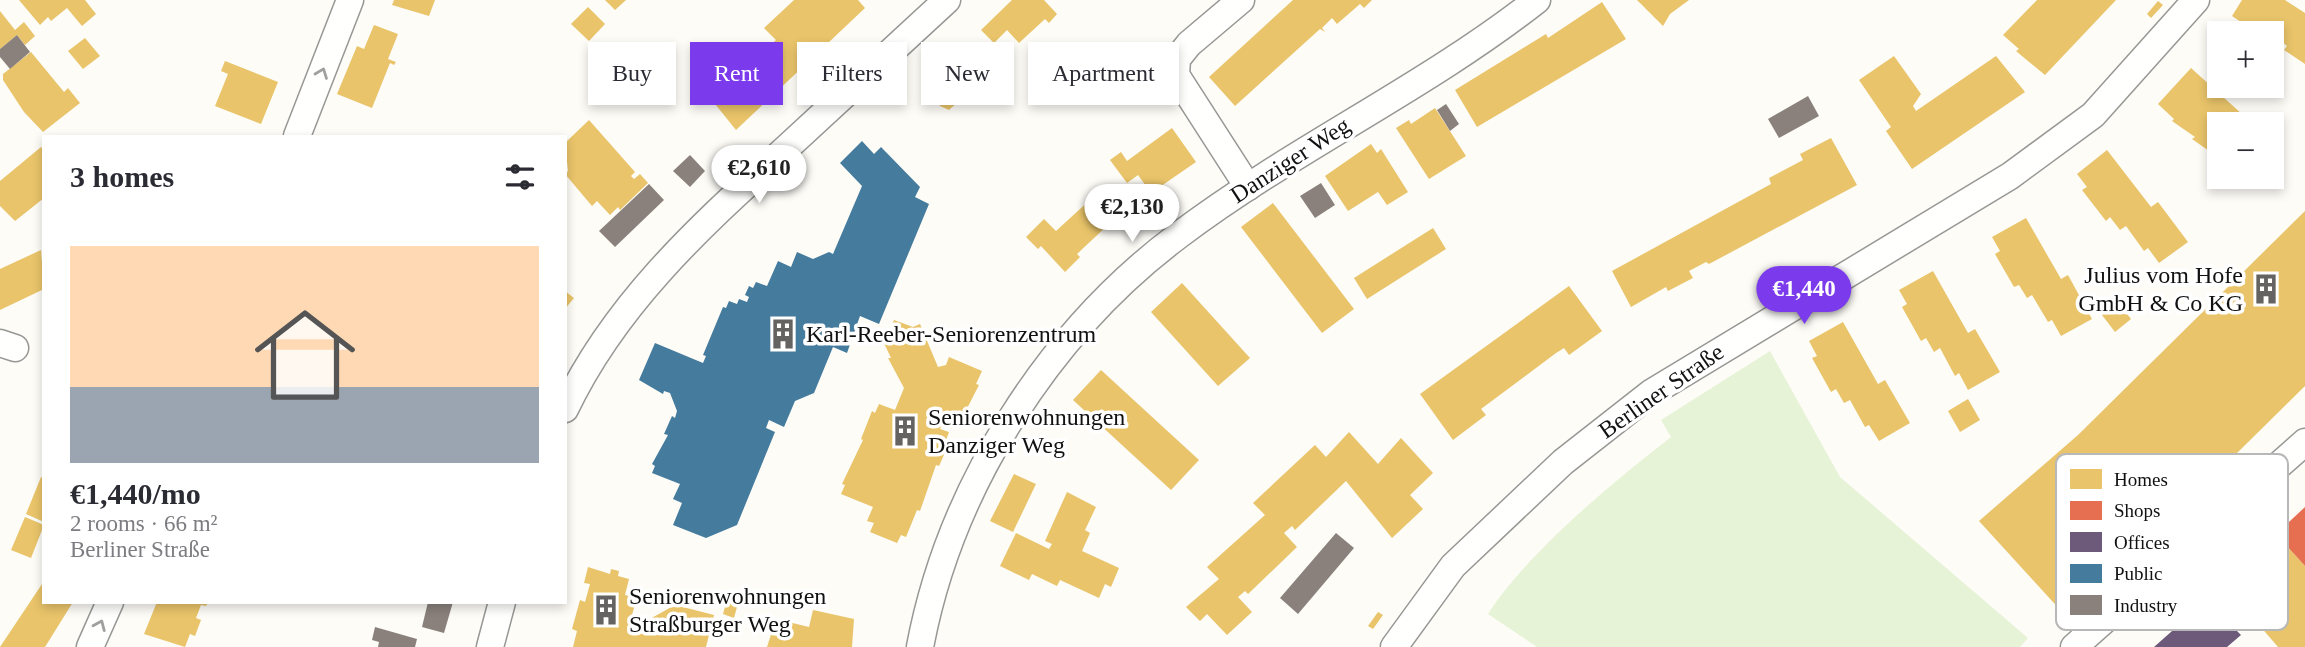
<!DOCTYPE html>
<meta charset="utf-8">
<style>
:root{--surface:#fff;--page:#f2f2f3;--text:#2b2b33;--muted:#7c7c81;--line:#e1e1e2;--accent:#7c3aed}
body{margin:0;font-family:Georgia,serif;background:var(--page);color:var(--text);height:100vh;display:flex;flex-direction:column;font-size:26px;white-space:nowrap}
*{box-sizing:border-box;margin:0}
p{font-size:23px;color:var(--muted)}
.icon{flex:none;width:38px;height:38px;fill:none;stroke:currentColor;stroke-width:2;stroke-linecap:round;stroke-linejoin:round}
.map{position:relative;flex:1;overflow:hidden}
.drawer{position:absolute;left:42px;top:135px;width:525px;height:469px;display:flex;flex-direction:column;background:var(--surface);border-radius:0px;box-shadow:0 4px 10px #0003}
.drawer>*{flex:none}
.top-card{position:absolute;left:588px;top:42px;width:665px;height:63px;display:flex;gap:14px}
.tools{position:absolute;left:2207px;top:21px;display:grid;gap:14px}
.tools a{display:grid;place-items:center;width:77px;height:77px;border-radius:0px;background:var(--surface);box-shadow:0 4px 10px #0003;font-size:35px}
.price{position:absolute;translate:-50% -60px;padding:0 16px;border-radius:24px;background:#fff;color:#222;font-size:23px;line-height:46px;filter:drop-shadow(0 2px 4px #0008)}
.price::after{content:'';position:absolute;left:50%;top:42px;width:21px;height:16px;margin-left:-10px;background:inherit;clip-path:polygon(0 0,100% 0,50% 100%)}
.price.current{background:var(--accent);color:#fff}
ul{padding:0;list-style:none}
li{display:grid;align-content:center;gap:14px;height:371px;padding:0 28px}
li+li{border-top:2px solid var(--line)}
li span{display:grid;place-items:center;height:217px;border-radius:0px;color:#555}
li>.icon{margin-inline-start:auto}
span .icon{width:126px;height:126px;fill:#fffc;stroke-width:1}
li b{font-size:30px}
h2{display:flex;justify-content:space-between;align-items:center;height:84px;padding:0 28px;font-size:30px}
.chip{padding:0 24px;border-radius:0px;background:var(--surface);box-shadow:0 4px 10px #0003;font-size:24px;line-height:63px}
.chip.current{background:var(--accent);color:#fff}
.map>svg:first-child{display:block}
.green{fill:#e7f3d7}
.homes{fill:#e9c46a}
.shops{fill:#e76f51}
.offices{fill:#6d597a}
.public{fill:#457b9d}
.industry{fill:#8a817c}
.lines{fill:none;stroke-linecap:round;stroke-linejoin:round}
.minor-casing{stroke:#979795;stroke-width:29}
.minor{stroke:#fffffe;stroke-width:26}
.oneway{stroke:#a0a09f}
.labels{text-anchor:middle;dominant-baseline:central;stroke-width:7;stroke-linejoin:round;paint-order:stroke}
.street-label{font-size:24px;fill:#111;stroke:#fff}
.poi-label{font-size:24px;fill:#111;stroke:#fff;text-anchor:start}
.key{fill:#fff;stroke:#b8b8b8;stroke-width:2}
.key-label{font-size:19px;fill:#111}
</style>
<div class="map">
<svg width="2305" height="647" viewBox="0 0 2305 647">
<rect width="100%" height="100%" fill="#fdfcf7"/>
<path class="green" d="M1770,351l70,126 188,161 -8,9h-483l-49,-33c40,-62 124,-131 183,-177l-10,-17z"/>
<g class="homes">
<path d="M19,0h66l11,14 -14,12 -15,-18 -16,13 -3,-4 -8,8z"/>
<path d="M394,0h41l-6,16 -37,-11z"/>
<path d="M605,0h21l-11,10z"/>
<path d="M794,0h64l7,8 -129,122 -25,-31h-5l-10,-11 34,-32 13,14 33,-30 -12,-12z"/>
<path d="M1012,0h32l13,14 -8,9 -4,-4 -26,24 -12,-13 -13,13 -13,-13z"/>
<path d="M1293,0h79l-8,8 -4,-4 -23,20 -5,-6 -10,10 3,4 -5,-3 -85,77 -26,-29z"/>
<path d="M1637,0h52l-19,14 -7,12z"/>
<path d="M2037,0h79l-71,75 -29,-24 3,-2 -16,-14z"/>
<path d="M2242,0h43l20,13v51l-21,-14 3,-4 -15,-13 -16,-7 -3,4 -21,-14z"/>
<path d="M2158,1l5,4 -12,13 -4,-4z"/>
<path d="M1602,2l24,37 -149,88 -22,-37 91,-56 2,4z"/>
<path d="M588,7l17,17 -16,17 -18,-17z"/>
<path d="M0,11l15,19 9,-8 11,14 -10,9 -8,-10 -17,14z"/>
<path d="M374,25l24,9 -10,25 8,3 -2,3 -4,-2 -18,45 -35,-14 20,-48 7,3z"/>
<path d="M85,38l15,18 -17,13 -15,-18z"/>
<path d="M31,52l33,40 4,-4 12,15 -37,29 -19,-20 -21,-32v-6z"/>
<path d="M1894,56l27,38 -8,12 3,5 80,-55 29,36 -113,77 -26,-38 5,-4 -32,-47z"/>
<path d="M948,60l26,27 -25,23 -9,-4 -4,-10 -12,-12z"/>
<path d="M225,61l53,21 -17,42 -46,-18 13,-32 -7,-3z"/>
<path d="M2191,68l62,56h-34v34l-27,-19 3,-2 -23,-16 2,-2 -16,-15z"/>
<path d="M1435,108l31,48 -37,23 -33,-51 13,-8 2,4z"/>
<path d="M589,120l46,52 -4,4 3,3 6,-5 8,9 -28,27 -2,-3 -8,8 -13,-14 -5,5 -27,-32 3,-3 -3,-28z"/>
<path d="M1172,128l24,34 -45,31 -13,-18 -11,8 -17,-23 11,-8 6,9z"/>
<path d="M1831,138l26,47 -148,79 -3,-2 -17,9 4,7 -25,13 -2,-4 -35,20 -19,-36 159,-87 -2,-6 34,-18 -3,-6z"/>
<path d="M1371,144l6,9 4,-4 27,43 -21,13 -9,-13 -30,19 -23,-35z"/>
<path d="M41,147l3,3v48l-29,23 -15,-15v-25z"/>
<path d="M2107,150l44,57 7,-5 30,40 -29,21 -11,-15 -4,3 -18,-25 -6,4 -10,-13 -4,4 -24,-31 5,-3 -10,-13z"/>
<path d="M1103,188l24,25 -15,14 -3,-3 -32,30 3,3 -15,15 -24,-26 -3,3 -12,-12 18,-18 12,12z"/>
<path d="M1273,203l81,106 -32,24 -81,-106z"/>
<path d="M2305,211v175l-139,137 -103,90 -84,-92 99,-86z"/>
<path d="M2026,218l35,61 7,-4 24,44 -31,17 -9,-16 -4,2 -16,-27 -5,3 -8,-13 -5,2 -19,-33 5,-3 -8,-14z"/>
<path d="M1433,228l13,21 -79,50 -13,-21z"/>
<path d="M41,250l3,39 -44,21v-41z"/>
<path d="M1933,271l35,62 7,-4 25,43 -32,18 -9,-17 -4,3 -15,-28 -6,4 -8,-14 -5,3 -19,-34 5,-3 -8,-14z"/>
<path d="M1182,283l68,75 -32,28 -67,-74z"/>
<path d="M1569,286l33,45 -33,24 -5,-7 -8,5 -75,56 5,6 -33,25 -33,-46z"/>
<path d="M565,291l9,7 -9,11z"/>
<path d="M2118,302l13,17 -16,13 -13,-17z"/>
<path d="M894,320l19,7 7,-3 18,43 8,-2 3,-8 33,14 -6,13 3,1 -21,41 -14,-6 -2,4 -2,5 9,3 -5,14 3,2 -8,18 -3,-1 -16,46 -3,-1 -11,27 -5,-2 -4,8 -27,-11 4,-9 -7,-2 6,-14 -32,-13 4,-9 -3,-1 21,-44 -2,-1 11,-28 3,2 4,-9 16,6 9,-22 -16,-30h3l-7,-15z"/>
<path d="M1843,322l35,62 7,-4 25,43 -31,18 -10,-16 -4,2 -15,-27 -6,3 -8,-14 -5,3 -19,-34 5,-2 -8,-15z"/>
<path d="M1101,370l98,90 -28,30 -98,-90z"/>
<path d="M1968,399l12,21 -20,12 -12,-21z"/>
<path d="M1349,432l29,32 23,-26 32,35 -23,22 13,14 -31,29 -46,-57 -51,49 -3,-4 -8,7 13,14 -49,47 -3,-3 -7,6 14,15 -25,23 -20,-21 -7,7 -14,-14 33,-28 -12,-12 58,-52 -12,-12 62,-58 11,12z"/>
<path d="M1014,474l22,10 -23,48 -23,-11z"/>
<path d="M41,477l3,1v44l-18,-8z"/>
<path d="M1067,492l29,15 -11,23 5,3 -8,18 37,17 -8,19 -6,-3 -6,14 -39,-18 -3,6 -25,-12 -3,6 -29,-14 16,-33 33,16 3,-5 -7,-3z"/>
<path d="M25,517l19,8 -13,33 -20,-8z"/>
<path d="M2276,534l29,32v81h-27l-55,-64z"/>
<path d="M588,567l22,7 1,-5 8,2 -1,5 11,3 -4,16 12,3 -5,17 16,5 27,-15 39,10 -8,32h-133l4,-16 -5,-2 8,-29 5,2 5,-18 -6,-1z"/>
<path d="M44,581v21h29l-28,45h-45z"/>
<path d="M729,593l11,3 -6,22 -11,-4z"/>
<path d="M157,602h51l-2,4 -5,-1 -5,13 5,2 -6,16 -5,-2 -5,13 -41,-13z"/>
<path d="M813,610l41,9 -2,28h-85l9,-28 33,8z"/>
<path d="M1378,612l5,3 -10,14 -5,-3z"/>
</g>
<path class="shops" d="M2305,507v59l-29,-32z"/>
<path class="offices" d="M2218,579l35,38 -16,14 4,4 -14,12h-73l53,-47 -5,-6z"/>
<path class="public" d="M862,141l12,13 7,-7 39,40 -5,10 14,7 -50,120 -19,-8 -13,37 -14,-6 -19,46 -19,8 -11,26 -15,-7 -3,8 9,4 -38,93 -31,13 -33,-13 9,-22 -9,-4 7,-15 -28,-11 3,-7 -3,-2 16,-29 -4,-1 8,-18 3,2 2,-7 -7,-18 -6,-2 -1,3 -24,-14 16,-37 48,20 3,-7 -3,-1 20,-48 3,1 3,-7 8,3 2,-5 8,3 2,-5 -4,-2 4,-9 4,2 3,-6 11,4 11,-25 13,6 6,-15 16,7 16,-7 4,2 29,-68 -22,-23z"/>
<g class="industry">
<path d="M17,35l13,17 -20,17 -10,-12v-8z"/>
<path d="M1808,96l11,20 -40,22 -11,-19z"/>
<path d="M1446,104l13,20 -9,7 -13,-21z"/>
<path d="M690,155l15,16 -15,16 -17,-16z"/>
<path d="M1321,183l14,22 -20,13 -15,-22z"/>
<path d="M649,184l15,16 -49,47 -16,-16z"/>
<path d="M1336,533l18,15 -56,66 -18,-16z"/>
<path d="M428,602h25l-9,31 -22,-6z"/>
<path d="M375,627l42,12 -2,8h-37l1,-5 -7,-2z"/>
</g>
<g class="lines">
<g class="minor-casing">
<g id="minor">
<path d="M1241,0l-52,44 -12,15 -1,16 72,112"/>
<path d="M297,136l53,-136"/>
<path d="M0,343l15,5"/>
<path d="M565,409c49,-103 131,-179 214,-254 56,-52 112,-103 168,-155"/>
<path d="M90,647l20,-45"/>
<path d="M490,647l12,-45"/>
<path d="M920,647c30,-160 129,-315 259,-412 114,-86 246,-147 358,-235"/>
<path d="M1394,647l59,-81 110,-104 88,-69 359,-217 83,-61 103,-115"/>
<path d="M2074,647l231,-205"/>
</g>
</g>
<use href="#minor" class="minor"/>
</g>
<defs><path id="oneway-chevron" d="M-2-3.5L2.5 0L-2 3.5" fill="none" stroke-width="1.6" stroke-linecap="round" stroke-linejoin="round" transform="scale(1.75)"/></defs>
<g class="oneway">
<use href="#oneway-chevron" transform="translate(322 73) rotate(-69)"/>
<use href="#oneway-chevron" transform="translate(100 625) rotate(-67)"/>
</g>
<defs>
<g id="building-bare" transform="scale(2.415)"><path d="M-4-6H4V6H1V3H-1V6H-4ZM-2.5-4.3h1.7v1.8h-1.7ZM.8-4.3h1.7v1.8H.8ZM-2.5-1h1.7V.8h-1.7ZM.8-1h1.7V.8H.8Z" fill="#646362" stroke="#fff" stroke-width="2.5" paint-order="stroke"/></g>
</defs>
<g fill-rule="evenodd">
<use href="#building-bare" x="2266" y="289"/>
<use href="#building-bare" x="783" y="334"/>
<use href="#building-bare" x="905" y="431"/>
<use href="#building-bare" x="606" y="610"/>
</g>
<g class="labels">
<g class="street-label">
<text transform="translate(1290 160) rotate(-33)">Danziger Weg</text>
<text transform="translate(1661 391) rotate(-35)">Berliner Straße</text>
</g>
<g class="poi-label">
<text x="2243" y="275" text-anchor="end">Julius vom Hofe<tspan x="2243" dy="28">GmbH &amp; Co KG</tspan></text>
<text x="806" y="334">Karl-Reeber-Seniorenzentrum</text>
<text x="928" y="417">Seniorenwohnungen<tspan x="928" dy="28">Danziger Weg</tspan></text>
<text x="629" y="596">Seniorenwohnungen<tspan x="629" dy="28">Straßburger Weg</tspan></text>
</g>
</g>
<rect x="2056" y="454" width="232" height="176" rx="10" class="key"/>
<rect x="2070" y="469" width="32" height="20" fill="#e9c46a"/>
<rect x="2070" y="501" width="32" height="19" fill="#e76f51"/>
<rect x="2070" y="532" width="32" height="20" fill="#6d597a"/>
<rect x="2070" y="564" width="32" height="19" fill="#457b9d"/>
<rect x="2070" y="595" width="32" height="20" fill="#8a817c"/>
<g class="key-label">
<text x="2114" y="486">Homes</text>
<text x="2114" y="517">Shops</text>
<text x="2114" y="549">Offices</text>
<text x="2114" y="580">Public</text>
<text x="2114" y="612">Industry</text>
</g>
</svg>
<div class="tools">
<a>+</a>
<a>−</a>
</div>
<b class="price" style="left:759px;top:205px">€2,610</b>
<b class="price" style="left:1132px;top:244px">€2,130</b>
<b class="price current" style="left:1804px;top:326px">€1,440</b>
<div class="top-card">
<a class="chip">Buy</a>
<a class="chip current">Rent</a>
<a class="chip">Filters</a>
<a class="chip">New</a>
<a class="chip">Apartment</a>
</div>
<section class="drawer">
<h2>3 homes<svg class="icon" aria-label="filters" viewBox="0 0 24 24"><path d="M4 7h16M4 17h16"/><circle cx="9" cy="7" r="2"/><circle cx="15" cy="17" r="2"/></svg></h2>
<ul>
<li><span style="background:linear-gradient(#ffd9b3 65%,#9aa5b1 0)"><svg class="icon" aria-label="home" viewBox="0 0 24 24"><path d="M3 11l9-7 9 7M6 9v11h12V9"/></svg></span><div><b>€1,440/mo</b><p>2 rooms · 66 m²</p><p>Berliner Straße</p></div></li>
</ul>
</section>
</div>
